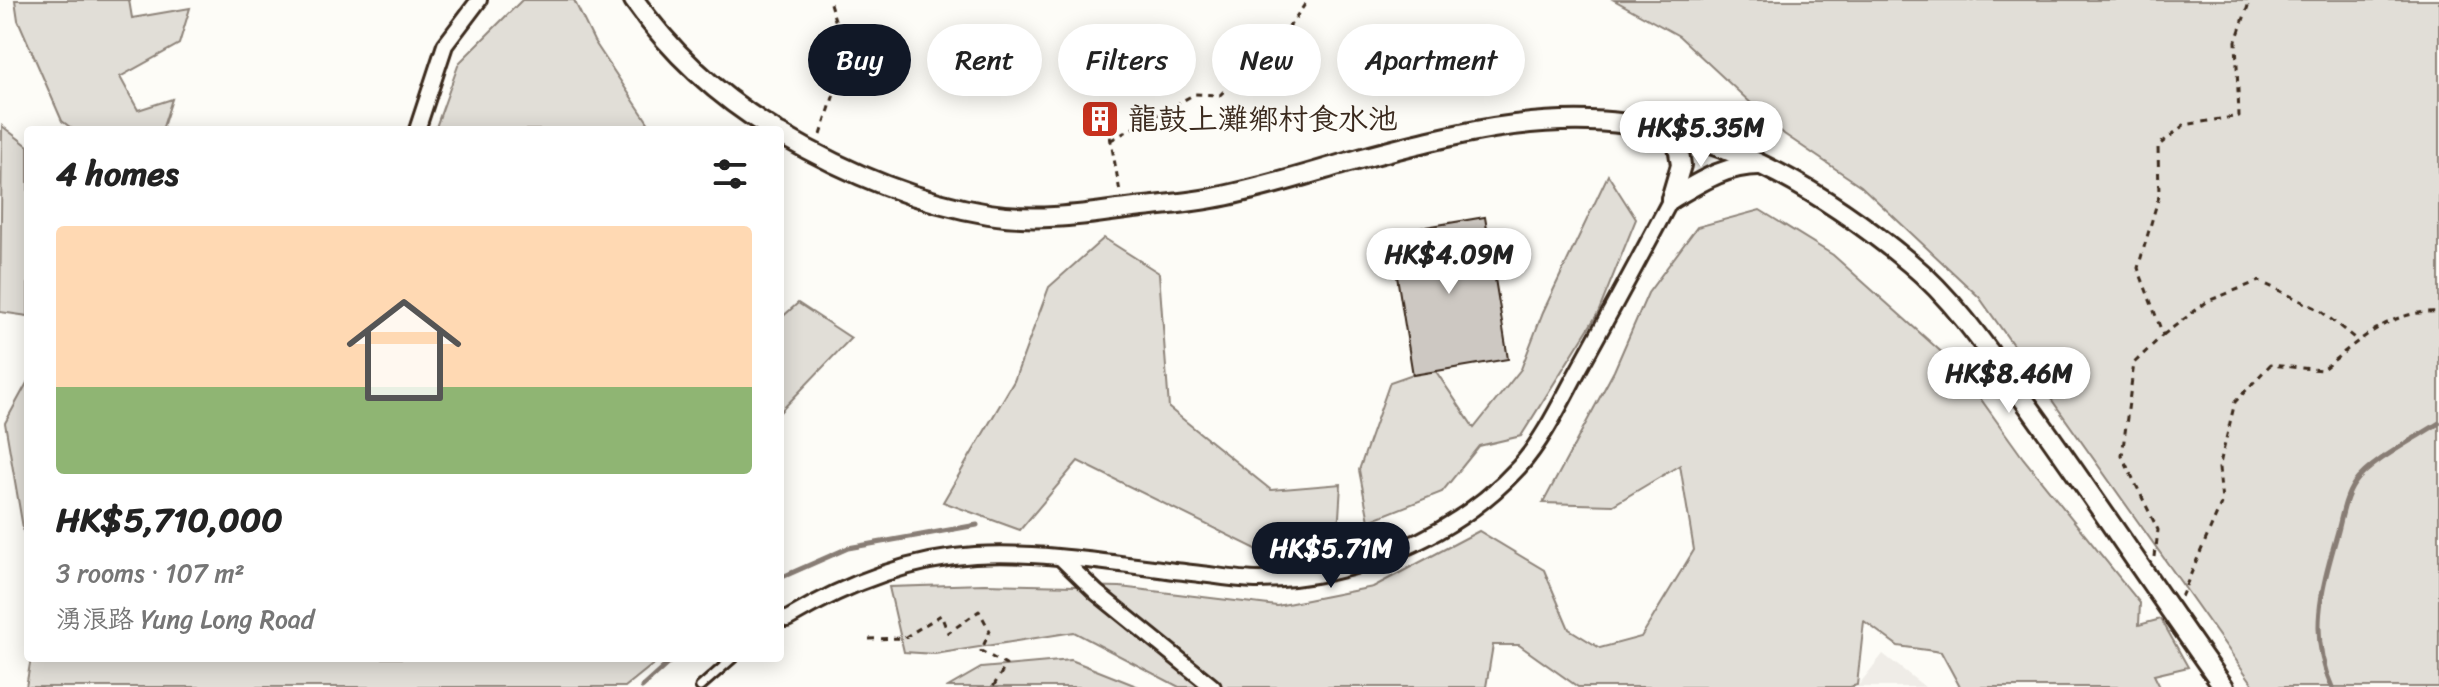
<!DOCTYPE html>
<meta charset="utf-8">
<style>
:root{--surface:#fff;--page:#f2f2f2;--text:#222;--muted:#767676;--accent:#111827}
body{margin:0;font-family:Sriracha,"LXGW WenKai TC",sans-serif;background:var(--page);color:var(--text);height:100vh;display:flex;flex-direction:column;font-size:30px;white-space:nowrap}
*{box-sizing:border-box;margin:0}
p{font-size:26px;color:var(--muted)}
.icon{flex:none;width:44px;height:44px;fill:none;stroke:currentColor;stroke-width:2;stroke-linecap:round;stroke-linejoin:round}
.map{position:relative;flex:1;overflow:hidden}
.panel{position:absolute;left:24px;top:126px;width:760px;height:536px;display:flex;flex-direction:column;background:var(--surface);border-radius:8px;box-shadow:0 4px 20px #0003}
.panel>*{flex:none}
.guide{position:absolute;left:808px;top:24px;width:760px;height:72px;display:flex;gap:16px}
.price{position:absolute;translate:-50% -68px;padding:0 18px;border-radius:28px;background:#fff;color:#222;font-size:26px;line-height:52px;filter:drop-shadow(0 2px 4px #0008)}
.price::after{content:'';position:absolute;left:50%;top:48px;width:24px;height:18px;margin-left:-12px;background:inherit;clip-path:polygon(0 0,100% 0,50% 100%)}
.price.selected{background:var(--accent);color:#fff}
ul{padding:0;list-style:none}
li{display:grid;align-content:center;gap:16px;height:424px;padding:0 32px}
li span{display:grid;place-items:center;height:248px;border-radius:8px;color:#555}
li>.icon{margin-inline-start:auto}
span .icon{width:144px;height:144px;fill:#fffc;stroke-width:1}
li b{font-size:34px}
h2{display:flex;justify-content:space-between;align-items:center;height:96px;padding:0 32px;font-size:34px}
.pill{padding:0 28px;border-radius:36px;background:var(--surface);box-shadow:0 4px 20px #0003;font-size:28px;line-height:72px}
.pill.selected{background:var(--accent);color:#fff}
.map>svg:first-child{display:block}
.built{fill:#efece7}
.green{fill:#e1ded7;stroke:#8e847a;stroke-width:2}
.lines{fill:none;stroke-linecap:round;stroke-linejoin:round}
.stream{stroke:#887d74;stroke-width:5}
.building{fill:#cdc8c2;stroke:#3b2a1e;stroke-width:2}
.service-casing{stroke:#3b2a1e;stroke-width:13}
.minor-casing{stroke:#3b2a1e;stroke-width:20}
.tertiary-casing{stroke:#3b2a1e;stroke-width:24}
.path{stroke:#3b2a1e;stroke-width:3;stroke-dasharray:6 6;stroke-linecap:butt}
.service{stroke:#fdfcf7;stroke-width:7}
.minor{stroke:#fdfcf7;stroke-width:14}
.tertiary{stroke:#fdfcf7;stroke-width:18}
.labels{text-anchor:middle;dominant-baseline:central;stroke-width:6;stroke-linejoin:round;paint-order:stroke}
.poi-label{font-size:30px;fill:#3b2a1e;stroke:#fdfcf7;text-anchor:start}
</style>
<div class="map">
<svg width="2439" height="687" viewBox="0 0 2439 687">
<rect width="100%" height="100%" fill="#fdfcf7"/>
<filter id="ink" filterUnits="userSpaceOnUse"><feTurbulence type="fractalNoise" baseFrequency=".0125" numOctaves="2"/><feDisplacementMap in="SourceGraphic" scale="16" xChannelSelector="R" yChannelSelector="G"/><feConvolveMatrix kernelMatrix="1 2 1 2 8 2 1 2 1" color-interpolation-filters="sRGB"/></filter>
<g filter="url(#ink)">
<path class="built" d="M1883,654l42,33h-68z"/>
<g class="green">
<path d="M15,0h114l3,18 58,-10 -11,36 -59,33 18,33 34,-11 -10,31h-88l-12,-9 -44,-101z"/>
<path d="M522,0h52l20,41 59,89h-218l24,-67z"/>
<path d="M1614,0h825v687h-184l-276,-390 -118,-111 -77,-52 -105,-98z"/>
<path d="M2,126l26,20v170l-28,-4z"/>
<path d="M1608,175l28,44 -38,94 -77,123 -42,10 -37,46 -73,29 -10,-51 31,-88 43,-15 41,61 47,-59 22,-57z"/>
<path d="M1760,210l73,45 124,111 66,92 117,145 -1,22 22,-6 27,48 -34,8 6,12h-200l-19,-35 -43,-6 -34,-25 -7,64 -7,2h-272l-59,-42h-26l-7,42h-307l-105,-55 -139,22 -31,-2 -15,-65 95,-3 136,3 157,19 96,-19 106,-56 65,39 25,59 31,19 41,-11 53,-87 -14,-85 -67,40 -70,-2 71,-132 34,-78 49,-66z"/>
<path d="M1104,238l55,35 10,135 102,82 70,-6 -3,50 -68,22 -192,-95 -58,69 -77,-28 71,-121 35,-94z"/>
<path d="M798,303l53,35 -71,74v-93z"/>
<path d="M28,381v176l-23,-134z"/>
<path d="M31,658h630l-36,29h-599z"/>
<path d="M1071,660l68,27h-191l33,-19z"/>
</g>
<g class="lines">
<g class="stream">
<path d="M780,578l68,-30 129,-23"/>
<path d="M642,687l32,-29"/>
<path d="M2332,687c-25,-54 -9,-102 6,-156 4,-15 7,-34 16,-47 15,-22 62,-46 85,-61"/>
</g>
</g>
<path class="building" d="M1485,217l23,142 -95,16 -23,-142z"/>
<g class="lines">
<g class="service-casing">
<path id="service" d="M700,687l33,-29"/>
</g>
<g class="minor-casing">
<g id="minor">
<path d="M417,130l28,-85 34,-45"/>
<path d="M1061,558l36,35 116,94"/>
<path d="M787,619c57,-34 122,-60 188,-64 72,-4 146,10 217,18 22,2 45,7 67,7 95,-1 195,-42 260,-113 25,-28 42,-65 60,-98 31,-56 62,-113 92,-170"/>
</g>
</g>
<g class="tertiary-casing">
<g id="tertiary">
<path d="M634,0c38,54 84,96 140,130"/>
<path d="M780,134c63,37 135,68 209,80 43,7 87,2 129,-4 31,-4 63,-6 95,-12 50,-9 100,-26 150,-40 87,-23 174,-46 264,-34 108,14 201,71 283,139 46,38 82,93 116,140 68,94 131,190 198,284"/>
<path d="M1671,199c29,-17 54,-34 88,-34"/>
<path d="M1671,199l10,-34 -5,-32"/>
</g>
</g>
<g class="path">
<path d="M1108,125l12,67"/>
<path d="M821,135l25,-79 -17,-56"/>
<path d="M1111,140l84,-46 25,1 66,-64 22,-31"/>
<path d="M2163,335l45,-34 51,-20 59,28 40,32"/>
<path d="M2155,557l3,-27 -36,-74 12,-93 29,-28 -25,-67 21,-72 -1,-50 26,-21 55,-9 -3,-75 14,-41"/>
<path d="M2181,597l41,-95 -3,-34 16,-66 35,-37 52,5c35,-28 69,-61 117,-58"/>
<path d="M869,639l35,-1 37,-23 7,18 31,-22 11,20 -9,20 25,14 -13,22"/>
</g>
<use href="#service" class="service"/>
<use href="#minor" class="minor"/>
<use href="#tertiary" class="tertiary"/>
</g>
</g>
<defs>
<g id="building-square" transform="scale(2)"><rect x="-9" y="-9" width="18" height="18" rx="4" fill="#c8321e" stroke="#fdfcf7"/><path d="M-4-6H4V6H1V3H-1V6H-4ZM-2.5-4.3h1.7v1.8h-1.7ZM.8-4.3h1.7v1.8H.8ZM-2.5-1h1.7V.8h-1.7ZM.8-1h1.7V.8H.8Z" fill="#fff"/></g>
</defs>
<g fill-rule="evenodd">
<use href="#building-square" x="1100" y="119"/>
</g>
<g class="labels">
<g class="poi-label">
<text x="1128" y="119">龍鼓上灘鄉村食水池</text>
</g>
</g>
</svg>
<b class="price" style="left:1701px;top:169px">HK$5.35M</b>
<b class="price" style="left:1449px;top:296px">HK$4.09M</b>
<b class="price" style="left:2009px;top:415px">HK$8.46M</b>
<b class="price selected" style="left:1331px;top:590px">HK$5.71M</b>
<div class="guide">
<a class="pill selected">Buy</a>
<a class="pill">Rent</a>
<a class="pill">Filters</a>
<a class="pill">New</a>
<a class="pill">Apartment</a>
</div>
<section class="panel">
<h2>4 homes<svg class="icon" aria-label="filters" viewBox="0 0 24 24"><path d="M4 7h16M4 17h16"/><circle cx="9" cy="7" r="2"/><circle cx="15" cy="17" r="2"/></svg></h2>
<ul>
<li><span style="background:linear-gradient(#ffd9b3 65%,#8fb573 0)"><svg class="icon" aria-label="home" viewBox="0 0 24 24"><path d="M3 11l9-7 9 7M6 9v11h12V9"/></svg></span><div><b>HK$5,710,000</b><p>3 rooms · 107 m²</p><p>湧浪路 Yung Long Road</p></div></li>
</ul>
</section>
</div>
